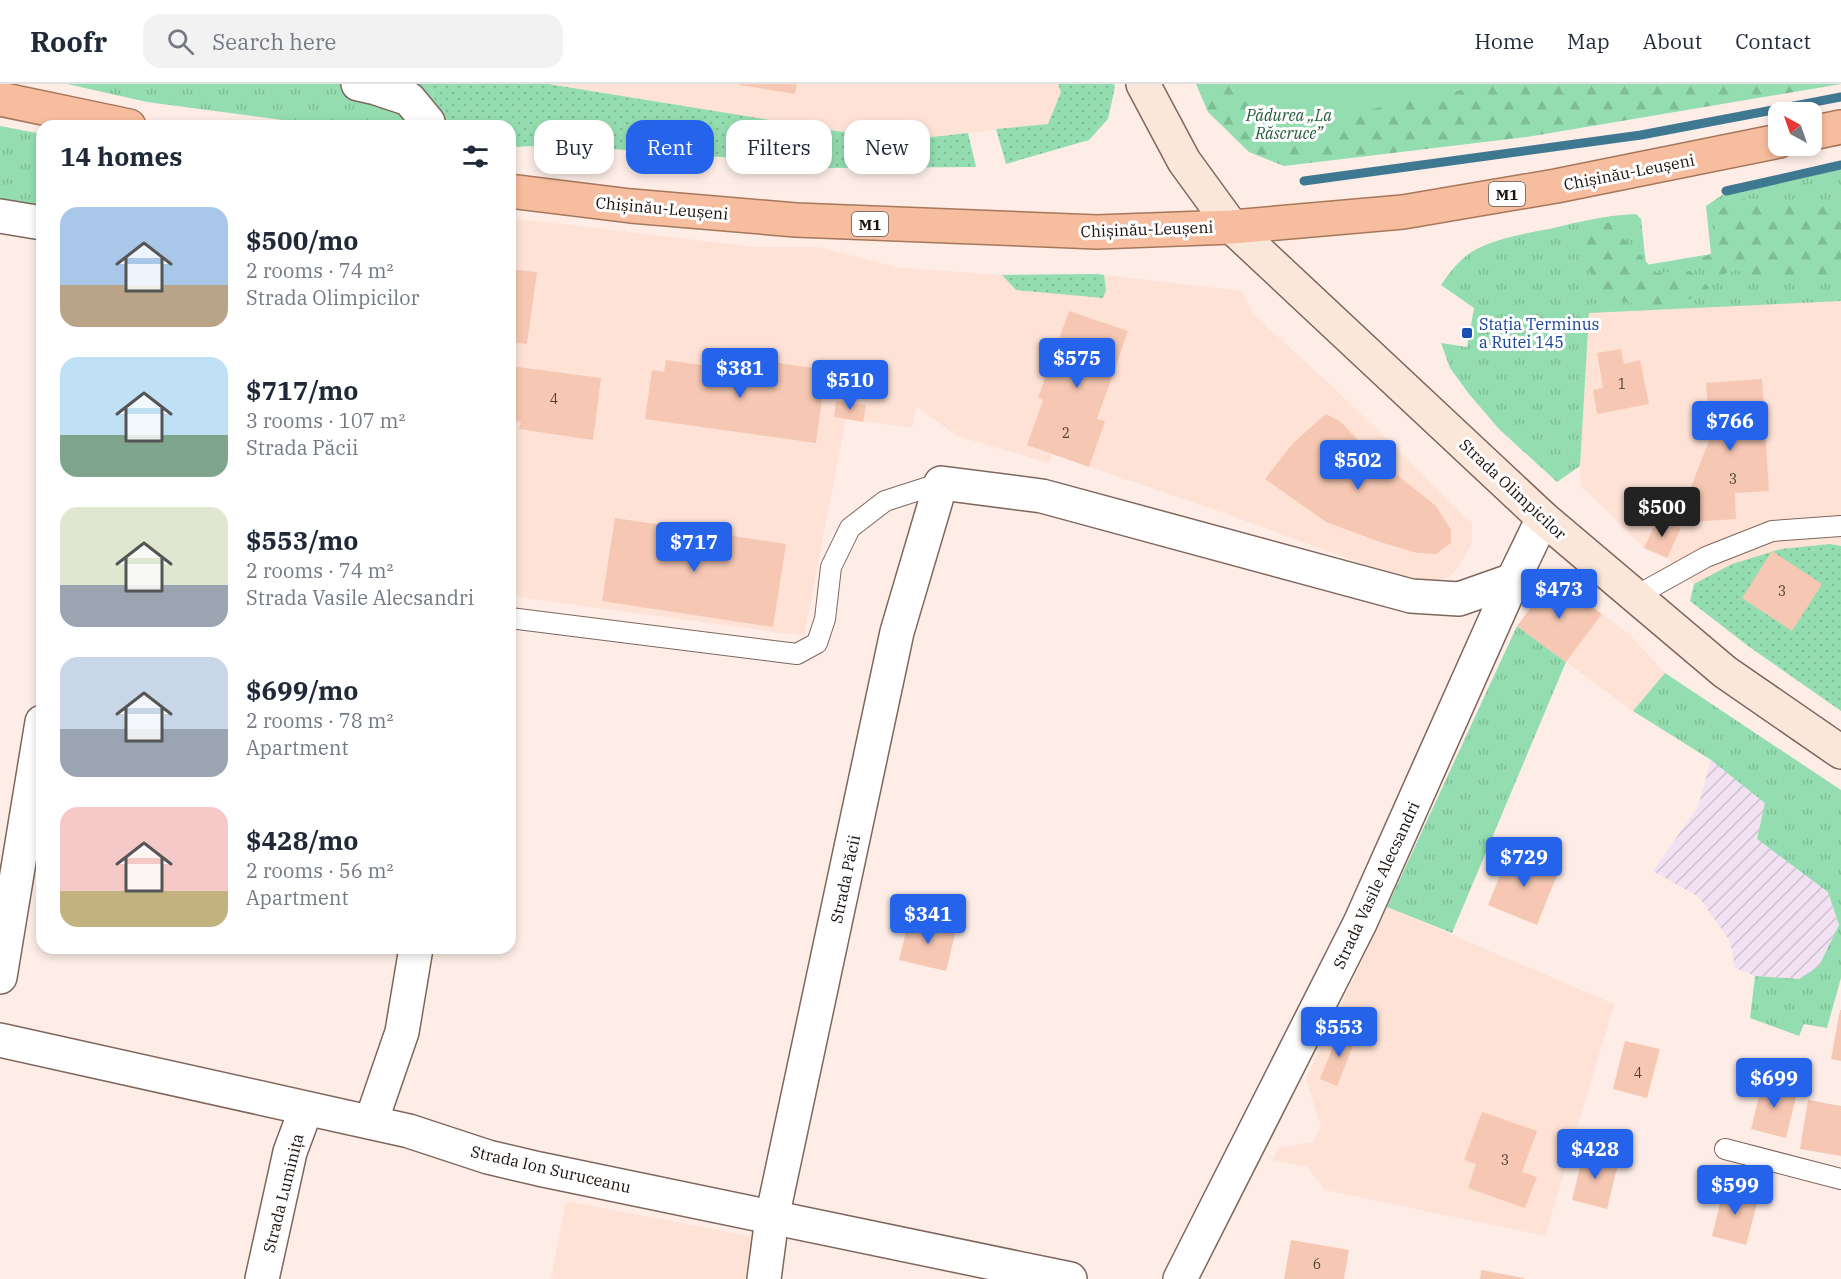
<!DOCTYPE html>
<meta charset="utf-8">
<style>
:root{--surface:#fff;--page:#f2f2f3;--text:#1f2937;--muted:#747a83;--line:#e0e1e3;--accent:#2563eb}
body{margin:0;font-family:"IBM Plex Serif",serif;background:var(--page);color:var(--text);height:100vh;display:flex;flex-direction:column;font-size:22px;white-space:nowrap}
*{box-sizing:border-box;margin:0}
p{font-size:20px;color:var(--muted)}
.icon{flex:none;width:33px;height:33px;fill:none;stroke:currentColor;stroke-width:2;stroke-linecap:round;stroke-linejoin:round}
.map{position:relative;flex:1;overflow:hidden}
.details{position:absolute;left:36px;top:36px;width:480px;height:834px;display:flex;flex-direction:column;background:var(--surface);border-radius:18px;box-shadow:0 3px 9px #0003}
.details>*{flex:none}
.hud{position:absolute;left:534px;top:36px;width:570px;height:54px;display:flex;gap:12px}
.needle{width:39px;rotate:320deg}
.controls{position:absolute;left:1768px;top:18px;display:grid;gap:12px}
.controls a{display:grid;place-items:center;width:54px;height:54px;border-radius:12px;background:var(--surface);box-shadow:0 3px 9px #0003;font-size:30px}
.price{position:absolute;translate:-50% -51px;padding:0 14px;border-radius:6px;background:var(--accent);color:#fff;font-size:20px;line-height:39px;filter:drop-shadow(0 2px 3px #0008)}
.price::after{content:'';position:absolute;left:50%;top:36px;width:18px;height:14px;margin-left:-9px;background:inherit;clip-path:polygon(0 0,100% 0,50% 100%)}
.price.active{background:#222;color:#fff}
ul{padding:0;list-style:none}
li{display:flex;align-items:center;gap:18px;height:150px;padding:0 24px}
li span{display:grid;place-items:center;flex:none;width:168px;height:120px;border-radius:18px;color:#555}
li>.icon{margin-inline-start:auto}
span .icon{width:72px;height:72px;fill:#fffc;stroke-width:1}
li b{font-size:26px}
h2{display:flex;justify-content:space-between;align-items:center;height:72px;padding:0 24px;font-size:26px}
.pill{padding:0 21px;border-radius:18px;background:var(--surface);box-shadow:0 3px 9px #0003;font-size:21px;line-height:54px}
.pill.active{background:var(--accent);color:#fff}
header{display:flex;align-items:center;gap:36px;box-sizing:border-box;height:84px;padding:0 30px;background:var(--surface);border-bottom:2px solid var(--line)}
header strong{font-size:28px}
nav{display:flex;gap:33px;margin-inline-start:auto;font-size:21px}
.search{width:420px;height:54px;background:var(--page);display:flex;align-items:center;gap:15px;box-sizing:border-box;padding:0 21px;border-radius:18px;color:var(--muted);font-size:22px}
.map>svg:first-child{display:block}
.built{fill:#fee2d6}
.industrial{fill:url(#industrial-furrows)}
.grass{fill:url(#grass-tufts)}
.forest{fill:url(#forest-firs)}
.park{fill:#94ddb0}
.garden{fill:url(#garden-dots)}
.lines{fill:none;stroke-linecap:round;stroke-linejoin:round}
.stream{stroke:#3e7891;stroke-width:9}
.building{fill:#f6c8b3}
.service-casing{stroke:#7e665c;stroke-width:22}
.minor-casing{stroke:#7e665c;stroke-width:36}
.secondary-casing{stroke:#7e665c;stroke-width:36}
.trunk-casing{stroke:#a7775b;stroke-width:36}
.service{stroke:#fff;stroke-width:20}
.minor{stroke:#fff;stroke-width:33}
.secondary{stroke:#fbe7da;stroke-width:33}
.trunk{stroke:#f6be9e;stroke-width:33}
.transit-dot{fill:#1a4fb4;stroke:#fefefe;stroke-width:2}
.labels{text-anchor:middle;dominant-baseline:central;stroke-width:6;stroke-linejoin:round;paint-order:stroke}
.number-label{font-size:14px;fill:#524037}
.shield{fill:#fefefe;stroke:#5f5956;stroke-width:1.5}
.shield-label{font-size:15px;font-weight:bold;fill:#1b120e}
.park-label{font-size:16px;font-style:italic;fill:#245b3c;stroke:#fefefe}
.street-label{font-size:16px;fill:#1b120e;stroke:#fefefe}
.transit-label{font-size:16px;fill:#164399;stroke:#fefefe;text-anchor:start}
</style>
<header>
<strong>Roofr</strong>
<div class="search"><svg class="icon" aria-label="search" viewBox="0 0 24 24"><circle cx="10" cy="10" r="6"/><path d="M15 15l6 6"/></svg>Search here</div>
<nav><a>Home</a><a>Map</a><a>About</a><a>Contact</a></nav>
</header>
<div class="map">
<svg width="1841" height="1195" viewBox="0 0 1841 1195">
<defs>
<pattern id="industrial-furrows" width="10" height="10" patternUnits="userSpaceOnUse" patternTransform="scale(1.5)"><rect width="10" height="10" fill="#f1e1f3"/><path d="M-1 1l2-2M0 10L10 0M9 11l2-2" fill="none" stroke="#cec0cf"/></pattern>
<pattern id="grass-tufts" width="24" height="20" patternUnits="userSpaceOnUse" patternTransform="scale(1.5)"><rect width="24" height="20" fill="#94ddb0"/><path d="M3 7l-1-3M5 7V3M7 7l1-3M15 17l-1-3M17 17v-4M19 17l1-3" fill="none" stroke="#7fbd96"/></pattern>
<pattern id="forest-firs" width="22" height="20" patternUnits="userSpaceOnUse" patternTransform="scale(1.5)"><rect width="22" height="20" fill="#94ddb0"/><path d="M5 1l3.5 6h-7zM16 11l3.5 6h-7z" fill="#7fbd96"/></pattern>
<pattern id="garden-dots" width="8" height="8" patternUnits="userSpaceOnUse" patternTransform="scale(1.5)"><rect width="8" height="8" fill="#94ddb0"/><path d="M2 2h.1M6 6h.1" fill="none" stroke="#7fbd96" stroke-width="1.8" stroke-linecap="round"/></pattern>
</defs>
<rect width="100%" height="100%" fill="#fdede6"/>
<g class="built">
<path d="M548,0h510l3,8 -13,32 -144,16 -99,-14z"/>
<path d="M510,134l245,29h63l83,21 101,7 95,-1 145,17 10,22 82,75 138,135v20l-13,23 -10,11 -19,5 -31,-5 -178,-65 -169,-58 -3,9 -92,-27 -41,-30 -4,22 -66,-9 -42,217 -294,-40z"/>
<path d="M1841,217v375l-147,-92 -27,-26 -23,-10 -63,-62 -1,-20 9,-154z"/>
<path d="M1553,494l75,55 37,40 -32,38 -116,-85z"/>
<path d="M1387,823l227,97 -69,232 -220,-46 -18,-23 -34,-7 5,-12 35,-6 8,-15 -15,-48z"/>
<path d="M566,1117l188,36 -9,42h-194z"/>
</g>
<path class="industrial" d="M1711,676l55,43 -9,36 71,53 11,34 -20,41 -20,13 -44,-4 -20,-8 -5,-27 -31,-44 -46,-26 45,-64z"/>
<g class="grass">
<path d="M67,0h363l12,42h-114l-181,-24z"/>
<path d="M0,42l42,8v75l-42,-9z"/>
<path d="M1841,85v132l-252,12 -9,153 -23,16 -58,-53 -30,-35 -19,-26 -9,-25 26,4 7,-39 -33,-23c8,-12 19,-26 32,-34 23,-13 50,-17 76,-22 29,-7 58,-14 87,-15l5,5 5,46 65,-11 -5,-48 16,-11z"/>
<path d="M1517,542l49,36 -114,271 -65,-26z"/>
<path d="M1665,589l176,117v188l-14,50 -23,-4 -5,12 -49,-18 5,-42 44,3 20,-13 20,-41 -11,-33 -71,-53 8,-36 -54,-43 -78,-49z"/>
</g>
<g class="forest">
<path d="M1196,0h645l-314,53 -243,29 -35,-14 -41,-40z"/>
<path d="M1745,114l81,9 15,-1v69l-75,6 -30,-11 -24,8 -15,-17 21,-11 -4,-34 6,-7z"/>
<path d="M1611,138l11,15 35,36 33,-2 19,16 -3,8 -44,11 -53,-6c-11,-19 -26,-35 -36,-55l20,-21z"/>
</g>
<path class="park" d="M1244,0h246l-221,47z"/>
<g class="garden">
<path d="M430,0h118l246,40 -6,38 -230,-17 -48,2v-21h-68z"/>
<path d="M1058,0h56l1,3 -7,32 -19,21 -83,24 -10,-35 52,-5 13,-32z"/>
<path d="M822,45l82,11 64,-7 8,34 -160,1z"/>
<path d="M1097,190l7,1 2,15 -3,8 -87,-8 -14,-15z"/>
<path d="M1830,460l11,2v165l-93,-65 -58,-45 4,-17 38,-20 49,-15z"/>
</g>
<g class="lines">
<g class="stream">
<path d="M1304,97l337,-46 200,-38"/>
<path d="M1726,107l115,-26"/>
</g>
</g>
<g class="building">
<path d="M739,0h58l-2,10 -56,-9z"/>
<path d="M510,185l27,3 -10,72 -17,-2z"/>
<path d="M1069,227l59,20 -31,88 8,2 -16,46 -62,-22 16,-45 -5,-2z"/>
<path d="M1621,265l3,15 16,-4 9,44 -52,10 -4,-24 10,-2 -6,-35z"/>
<path d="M666,276l103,15 2,-13 55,8 -10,73 -171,-24 7,-49 12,2z"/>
<path d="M510,282l91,12 -8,62 -74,-11 2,-7 -11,-2z"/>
<path d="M1762,295l7,112 -34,2 1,26 -59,4 33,-85 -4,-55z"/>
<path d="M836,317l30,4 -3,17 -29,-5z"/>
<path d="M1326,330l15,8 30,32 65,52 15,24v13l-15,11 -19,-1 -37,-11 -54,-20 -61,-43 28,-36z"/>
<path d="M615,434l171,26 -13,83 -171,-26z"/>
<path d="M1658,434l23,10 -14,30 -23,-10z"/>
<path d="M1772,467l50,33 -30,47 -50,-33z"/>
<path d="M1553,494l49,36 -36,48 -49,-36z"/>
<path d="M1510,767l49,19 -22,55 -49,-20z"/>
<path d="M909,835l47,11 -10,41 -47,-11z"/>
<path d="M1840,926h1v51l-10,-2z"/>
<path d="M1340,945l17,7 -20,50 -17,-7z"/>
<path d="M1625,957l35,8 -13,49 -34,-9z"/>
<path d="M1763,996l35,9 -12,49 -35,-9z"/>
<path d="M1808,1016l33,6v50l-41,-7z"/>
<path d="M1482,1028l55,19 -15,41 15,5 -12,31 -57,-20 8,-24 -12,-4z"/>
<path d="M1584,1067l35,9 -12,49 -35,-9z"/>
<path d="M1724,1104l35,8 -13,49 -34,-9z"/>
<path d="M1291,1156l58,10 -5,29h-60z"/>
<path d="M1481,1186l43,8v1h-44z"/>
</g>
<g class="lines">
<g class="service-casing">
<g id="service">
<path d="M1636,512l70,-39 66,-26 69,-5"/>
<path d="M510,534l287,36 20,-11 8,-24 6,-52 19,-39 35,-27 56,-18"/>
<path d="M1725,1065l116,30"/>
</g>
</g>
<g class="minor-casing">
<g id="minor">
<path d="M358,0l18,4 33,11 19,23 1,4"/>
<path d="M0,132l42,7"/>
<path d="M0,893l42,-255"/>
<path d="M0,956l409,91 79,26 51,12 531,110"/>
<path d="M371,1038l31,-90 14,-84"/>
<path d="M262,1195l28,-127 16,-43"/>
<path d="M764,1195l8,-61 125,-586 44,-149 101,13 369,100 48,3 54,-19"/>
<path d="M1180,1195l180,-356 153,-343 30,-62"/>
</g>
</g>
<g class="secondary-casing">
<path id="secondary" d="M1143,0l41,77 48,66 311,291 182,154 116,80"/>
</g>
<g class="trunk-casing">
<g id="trunk">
<path d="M0,15l129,27"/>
<path d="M1812,49l29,-6"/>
<path d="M510,107l121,15 165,14 301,12 135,-5 171,-15 153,-26 223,-45"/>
</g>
</g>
<use href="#service" class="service"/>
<use href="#minor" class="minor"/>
<use href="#secondary" class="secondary"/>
<use href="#trunk" class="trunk"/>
</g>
<rect class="transit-dot" x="1461" y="243" width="12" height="12" rx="3"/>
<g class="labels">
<g class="number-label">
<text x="1622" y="300">1</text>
<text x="554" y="315">4</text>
<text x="1066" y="349">2</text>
<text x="1733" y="395">3</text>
<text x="1782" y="507">3</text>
<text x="1638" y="989">4</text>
<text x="1505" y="1076">3</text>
<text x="1317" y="1180">6</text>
</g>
<g class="shield">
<rect x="1489" y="98" width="36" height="24" rx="4.5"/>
<rect x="852" y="128" width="36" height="24" rx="4.5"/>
</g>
<g class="shield-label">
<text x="1507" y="110">M1</text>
<text x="870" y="140">M1</text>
</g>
<g class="park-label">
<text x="1289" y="31">Pădurea „La<tspan x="1289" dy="18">Răscruce”</tspan></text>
</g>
<g class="street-label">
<text transform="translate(1629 88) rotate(-11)">Chișinău-Leușeni</text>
<text transform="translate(662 124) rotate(5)">Chișinău-Leușeni</text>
<text transform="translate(1147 145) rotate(-2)">Chișinău-Leușeni</text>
<text transform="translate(1513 405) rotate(43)">Strada Olimpicilor</text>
<text transform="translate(845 795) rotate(-78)">Strada Păcii</text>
<text transform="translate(1376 801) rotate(-65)">Strada Vasile Alecsandri</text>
<text transform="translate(551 1085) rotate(13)">Strada Ion Suruceanu</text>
<text transform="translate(283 1109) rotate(-76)">Strada Luminița</text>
</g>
<g class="transit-label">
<text x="1479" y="240">Stația Terminus<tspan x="1479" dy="18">a Rutei 145</tspan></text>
</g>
</g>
</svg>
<div class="controls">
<a><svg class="needle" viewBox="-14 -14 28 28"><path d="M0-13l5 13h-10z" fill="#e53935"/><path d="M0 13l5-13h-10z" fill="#747a83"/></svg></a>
</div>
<b class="price" style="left:1077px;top:305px">$575</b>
<b class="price" style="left:740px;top:315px">$381</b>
<b class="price" style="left:850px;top:327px">$510</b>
<b class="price" style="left:1730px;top:368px">$766</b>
<b class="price" style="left:1358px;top:407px">$502</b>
<b class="price active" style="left:1662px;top:454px">$500</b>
<b class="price" style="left:694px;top:489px">$717</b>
<b class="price" style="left:1559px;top:536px">$473</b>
<b class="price" style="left:1524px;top:804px">$729</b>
<b class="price" style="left:928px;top:861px">$341</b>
<b class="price" style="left:1339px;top:974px">$553</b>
<b class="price" style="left:1774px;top:1025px">$699</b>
<b class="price" style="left:1595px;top:1096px">$428</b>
<b class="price" style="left:1735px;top:1132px">$599</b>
<div class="hud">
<a class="pill">Buy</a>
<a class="pill active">Rent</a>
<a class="pill">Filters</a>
<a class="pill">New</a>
</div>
<section class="details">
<h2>14 homes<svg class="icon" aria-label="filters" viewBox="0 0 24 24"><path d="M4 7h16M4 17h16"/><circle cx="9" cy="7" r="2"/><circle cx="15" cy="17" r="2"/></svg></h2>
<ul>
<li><span style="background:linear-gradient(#a9c7e8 65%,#b9a48a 0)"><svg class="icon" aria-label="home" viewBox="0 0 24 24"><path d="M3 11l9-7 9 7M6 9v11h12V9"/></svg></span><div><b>$500/mo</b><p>2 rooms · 74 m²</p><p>Strada Olimpicilor</p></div></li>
<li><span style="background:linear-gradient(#bfe0f5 65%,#7fa58c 0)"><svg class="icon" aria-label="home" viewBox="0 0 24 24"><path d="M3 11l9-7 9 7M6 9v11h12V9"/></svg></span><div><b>$717/mo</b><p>3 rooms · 107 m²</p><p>Strada Păcii</p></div></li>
<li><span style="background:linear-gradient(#dfe7d0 65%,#9aa5b1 0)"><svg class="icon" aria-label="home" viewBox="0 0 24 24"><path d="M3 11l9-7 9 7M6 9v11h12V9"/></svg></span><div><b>$553/mo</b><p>2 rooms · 74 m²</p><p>Strada Vasile Alecsandri</p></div></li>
<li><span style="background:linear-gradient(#c9d6e8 60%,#9aa5b1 0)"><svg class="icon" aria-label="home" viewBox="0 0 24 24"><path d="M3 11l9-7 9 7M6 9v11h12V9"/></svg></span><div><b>$699/mo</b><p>2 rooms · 78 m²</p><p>Apartment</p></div></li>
<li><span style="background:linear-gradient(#f6c9c9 70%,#c2b280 0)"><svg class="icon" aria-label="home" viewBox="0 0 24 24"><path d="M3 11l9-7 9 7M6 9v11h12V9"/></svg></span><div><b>$428/mo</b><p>2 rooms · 56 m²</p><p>Apartment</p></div></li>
</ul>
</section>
</div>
